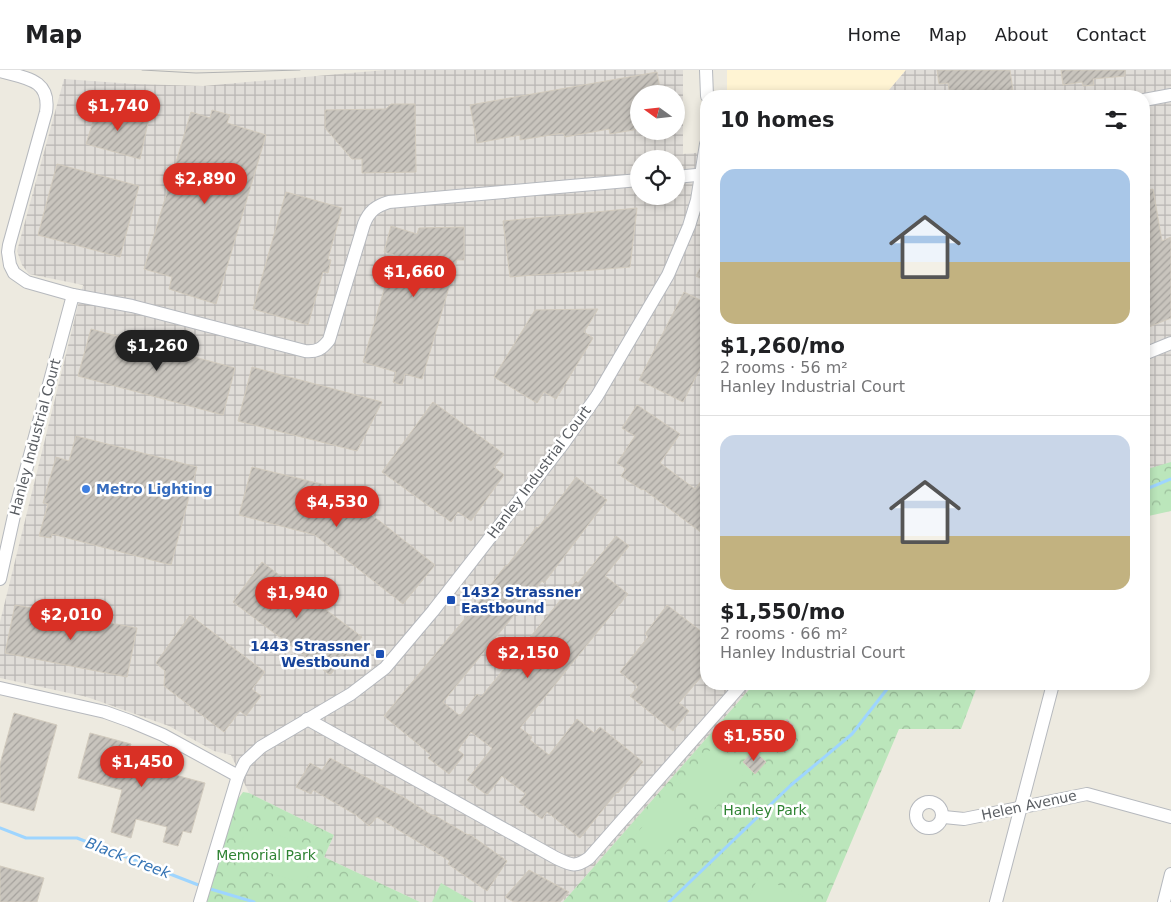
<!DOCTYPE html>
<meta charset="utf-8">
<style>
:root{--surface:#fff;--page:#f6f6f6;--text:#202124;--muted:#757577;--line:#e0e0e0;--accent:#d93025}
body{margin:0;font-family:"DejaVu Sans",sans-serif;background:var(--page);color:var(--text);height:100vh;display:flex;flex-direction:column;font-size:19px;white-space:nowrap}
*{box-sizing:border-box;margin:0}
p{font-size:16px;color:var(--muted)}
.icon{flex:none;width:28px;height:28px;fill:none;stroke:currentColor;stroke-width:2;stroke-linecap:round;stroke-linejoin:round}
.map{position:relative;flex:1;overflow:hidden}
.panel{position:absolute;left:700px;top:20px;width:450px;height:600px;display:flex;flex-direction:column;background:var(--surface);border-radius:20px;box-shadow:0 2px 8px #0003}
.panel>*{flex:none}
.needle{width:32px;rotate:285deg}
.buttons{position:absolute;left:630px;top:15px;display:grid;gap:10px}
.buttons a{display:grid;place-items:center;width:55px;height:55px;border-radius:50%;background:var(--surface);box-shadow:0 2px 8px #0003;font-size:25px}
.price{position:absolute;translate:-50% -42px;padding:0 11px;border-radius:18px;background:var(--accent);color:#fff;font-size:16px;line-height:32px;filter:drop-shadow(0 1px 2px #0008)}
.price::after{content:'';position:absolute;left:50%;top:30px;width:15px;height:11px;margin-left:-8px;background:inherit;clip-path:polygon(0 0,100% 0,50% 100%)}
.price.current{background:#222;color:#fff}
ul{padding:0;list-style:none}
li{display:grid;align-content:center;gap:10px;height:265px;padding:0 20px}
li+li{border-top:1px solid var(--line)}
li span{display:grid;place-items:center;height:155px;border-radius:15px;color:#555}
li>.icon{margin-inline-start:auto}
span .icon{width:90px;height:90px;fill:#fffc;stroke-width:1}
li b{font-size:21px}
h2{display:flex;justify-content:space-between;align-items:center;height:60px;padding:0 20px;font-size:21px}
header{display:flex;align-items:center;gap:30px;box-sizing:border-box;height:70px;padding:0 25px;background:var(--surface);border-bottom:1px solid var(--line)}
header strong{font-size:24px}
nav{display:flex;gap:28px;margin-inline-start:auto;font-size:18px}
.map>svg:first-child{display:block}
.commercial{fill:#fff4d3}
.industrial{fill:url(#industrial-grid);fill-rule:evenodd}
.forest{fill:url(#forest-crowns)}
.pitch{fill:#bbe6bb}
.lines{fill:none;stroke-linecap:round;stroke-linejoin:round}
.stream{stroke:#9ed5ff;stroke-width:3}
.building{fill:url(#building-hatch);stroke:#d2cbbe}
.minor-casing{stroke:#b6b9be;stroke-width:14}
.minor{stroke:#fff;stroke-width:12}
.tram{stroke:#b2b3b3;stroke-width:1}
.shop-dot{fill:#3f7fe0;stroke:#fff;stroke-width:2}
.transit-dot{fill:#1a4fb4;stroke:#fff;stroke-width:2}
.labels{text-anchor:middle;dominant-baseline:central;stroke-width:5;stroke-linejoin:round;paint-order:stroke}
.street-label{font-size:14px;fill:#595d62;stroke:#fff}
.shop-label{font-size:14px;font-weight:bold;fill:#366cbe;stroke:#fff;text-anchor:start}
.transit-label{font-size:14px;font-weight:bold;fill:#164399;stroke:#fff;text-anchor:start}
.park-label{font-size:14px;fill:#2f8333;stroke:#fff}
.water-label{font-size:15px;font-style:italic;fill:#3775b5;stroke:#fff}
</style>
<header>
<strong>Map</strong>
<nav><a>Home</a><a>Map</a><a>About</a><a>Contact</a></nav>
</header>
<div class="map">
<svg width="1171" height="832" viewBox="0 0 1171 832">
<defs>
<pattern id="industrial-grid" width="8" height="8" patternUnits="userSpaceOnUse" patternTransform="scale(1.25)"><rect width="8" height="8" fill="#e0ddd8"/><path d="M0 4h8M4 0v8" fill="none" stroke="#b9b6b3"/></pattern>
<pattern id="forest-crowns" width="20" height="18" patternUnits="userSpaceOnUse" patternTransform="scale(1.25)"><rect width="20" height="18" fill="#bbe6bb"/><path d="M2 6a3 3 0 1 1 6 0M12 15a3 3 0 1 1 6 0" fill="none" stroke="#9bbe9b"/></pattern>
<pattern id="building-hatch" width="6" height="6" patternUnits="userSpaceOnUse" patternTransform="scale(1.25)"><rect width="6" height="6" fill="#c8c4bd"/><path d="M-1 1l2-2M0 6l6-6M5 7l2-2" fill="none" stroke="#a5a29d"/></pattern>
</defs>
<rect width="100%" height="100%" fill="#edeae0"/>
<path class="commercial" d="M727,0h179l-22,26h-157z"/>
<g class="industrial">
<path d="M385,0h298v84l23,-2v532h48l-191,218h-89l-32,-18 -10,18h-12l-96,-45 10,-22 -85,-42 -18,-38 -17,-4 -45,-25 -82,-29 -87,-19v-56l83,-337 -54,-11 -7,-9 -5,-14 47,-172 70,5 69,2zM639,24h37v37h-37zM639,89h37v37h-37z"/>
<path d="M906,0h265v398l-27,11v-383h-260z"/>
</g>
<g class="forest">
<path d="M1171,392v49l-27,6v-47z"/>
<path d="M754,614h224l-17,45h-62l-73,173h-263z"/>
<path d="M243,722l6,1 85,42 -10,22 96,45h-220l12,-38 26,-65z"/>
<path d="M441,813l33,19h-42z"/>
</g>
<g class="pitch">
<path d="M712,678l31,27 -31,36 -32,-27z"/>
<path d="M670,725l26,23 -34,38 -26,-22z"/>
<path d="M253,758l55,16c11,9 5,27 -3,37h-9l-53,-16c-10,-10 -2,-32 10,-37z"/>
<path d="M759,806l50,23 -2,3h-52l-7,-3z"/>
</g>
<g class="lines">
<g class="stream">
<path d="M1144,420l27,-11"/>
<path d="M0,758l26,10h51l124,48"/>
<path d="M207,818l47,14"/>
<path d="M669,832l122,-117 61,-51 39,-50"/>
</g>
</g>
<g class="building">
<path d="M937,0h73l3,21 -42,5h-21l-2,-13 -9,1z"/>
<path d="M1061,0h64v6l-32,3 1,6 -11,1 -1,-4 -19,3z"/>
<path d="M657,2l4,22h-22v35l-29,5 -1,-5 -44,8 -2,-4 -43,7v-5l-43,8 -7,-38z"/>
<path d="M391,34h24l1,68 -54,1v-14h-10l-27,-31v-18l61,-1z"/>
<path d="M98,35l51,13 -9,41 -54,-15z"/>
<path d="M212,40l18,5 -3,8 39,12 -50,169 -47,-15 3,-12 -28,-8 47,-157 19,6z"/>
<path d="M57,94l82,22 -19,71 -82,-22z"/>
<path d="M1153,119l9,52 9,-4v81l-27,11v-138z"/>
<path d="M286,122l56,16 -14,51 3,1 -3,13 -5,-1 -15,53 -55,-16z"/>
<path d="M637,138l-7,59 -120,10 -7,-56z"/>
<path d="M391,156l26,8 2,-6 45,-1v33h-7l-35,119 -17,-5 -3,11 -9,-3 3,-10 -33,-10 31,-107 -10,-3z"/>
<path d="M706,187v24l-10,-5z"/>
<path d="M684,222l22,11v54l-23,45 -44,-22z"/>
<path d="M598,239l-14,23 9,6 -37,61 -12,-7 -7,11 -43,-26 41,-67z"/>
<path d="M91,259l144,39 -12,47 -145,-39z"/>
<path d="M252,297l130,35 -25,49 -119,-30z"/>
<path d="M433,332l71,52 -10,13 10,8 -33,46 -13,-9 -7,10 -69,-50z"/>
<path d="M637,335l43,29 -20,29 35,26 11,-14v61l-63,-47 -1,1 -21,-14 5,-7 -9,-6 18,-27 -13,-8z"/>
<path d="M76,366l121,31 -26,98 -119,-31 -1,4 -12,-2 9,-32 -5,-1 13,-46 13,4z"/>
<path d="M252,397l86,21 97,77 -32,39 -88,-69 -76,-20z"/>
<path d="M576,407l31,23 -63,83 -2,-2 -99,121 17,14 17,-22 4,3 95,-116 2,2 38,-47 13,10 -24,30 23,18 -108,134 12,9 -2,3 19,15 28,-36 17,14 6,-6 43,35 -25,31 -1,-1 -37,46 -33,-26 -5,7 -23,-17 7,-8 -24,-18 -15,19 -20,-15 25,-32 -21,-16 -13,18 6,5 -15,19 -21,-16 3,-3 -47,-39 98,-118 -1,-1 25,-32 1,1 29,-39 2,1z"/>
<path d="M262,492l100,75 -32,38 -97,-73z"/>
<path d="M15,535l122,23 -10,49 -122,-24z"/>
<path d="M667,535l39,30v47l-5,-5 -22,26 10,8 -16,20 -43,-35 8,-9 -18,-15 28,-35 -3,-3z"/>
<path d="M190,545l75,57 -13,17 9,7 -15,20 -6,-5 -16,21 -60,-46 1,-15 -9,-8z"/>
<path d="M14,643l43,12 -23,86 -34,-9v-38z"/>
<path d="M787,649l7,7 -12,12 -6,-6z"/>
<path d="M90,663l41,11 -1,3 23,6 -4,15 56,15 -14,50 -8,-2 -5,15 -15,-4 4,-15 -31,-8 -5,19 -20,-6 11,-42 -44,-12z"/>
<path d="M754,680l12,12 -11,12 -12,-12z"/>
<path d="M330,688l73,39 30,19 1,-1 34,20 1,-1 38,27 -20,30 -39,-27 2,-3 -73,-44 -8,9 -13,-11 -43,-25 -2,4 -15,-7 14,-24 12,7z"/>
<path d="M0,796l44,12 -7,24h-37z"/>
<path d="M529,800l40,22 -9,10h-46l-9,-5z"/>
</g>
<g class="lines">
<g class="minor-casing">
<g id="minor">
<path d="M706,0l1,26"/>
<path d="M0,1c25,7 51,8 46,41l-37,133 -1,7 2,13 4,8 13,9 46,13 59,11 173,45c12,1 17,-2 24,-11l35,-116c5,-13 12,-18 25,-22l250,-22"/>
<path d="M1144,30l27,-5"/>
<path d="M676,107l30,-3"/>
<path d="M1144,284l27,-11"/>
<path d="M0,509l15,-68 58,-216"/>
<path d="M0,618l105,24 25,9 33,14 75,41"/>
<path d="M307,649l249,139c15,7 19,10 33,0l153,-174"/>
<circle cx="929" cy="745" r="13"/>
<path d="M944,747l20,2 123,-25 84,23"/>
<path d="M200,832l38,-126 7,-14 16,-15 90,-53 34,-26 48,-57 130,-167 34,-48 71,-121 21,-49 8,-26 9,-56"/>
<path d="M996,832l57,-218"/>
<path d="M1164,832l7,-28"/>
</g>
</g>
<use href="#minor" class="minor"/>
<path class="tram" d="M142,0l54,3 104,-3"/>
</g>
<circle class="shop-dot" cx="86" cy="419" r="5"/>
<g class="transit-dot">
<rect x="446" y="525" width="10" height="10" rx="2.5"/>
<rect x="375" y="579" width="10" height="10" rx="2.5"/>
</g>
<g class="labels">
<g class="street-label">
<text transform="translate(35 367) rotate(-75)">Hanley Industrial Court</text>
<text transform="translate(539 402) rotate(-53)">Hanley Industrial Court</text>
<text transform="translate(1029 735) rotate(-12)">Helen Avenue</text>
</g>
<g class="shop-label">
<text x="96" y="419">Metro Lighting</text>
</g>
<g class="transit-label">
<text x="461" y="522">1432 Strassner<tspan x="461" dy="16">Eastbound</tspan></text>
<text x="370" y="576" text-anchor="end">1443 Strassner<tspan x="370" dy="16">Westbound</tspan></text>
</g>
<g class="park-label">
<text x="765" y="740">Hanley Park</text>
<text x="266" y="785">Memorial Park</text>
</g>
<g class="water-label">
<text transform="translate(128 788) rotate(21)">Black Creek</text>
</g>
</g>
</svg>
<div class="buttons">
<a><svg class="needle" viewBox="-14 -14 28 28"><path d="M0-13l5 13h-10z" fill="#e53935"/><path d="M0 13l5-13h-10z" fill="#757577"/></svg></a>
<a><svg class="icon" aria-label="locate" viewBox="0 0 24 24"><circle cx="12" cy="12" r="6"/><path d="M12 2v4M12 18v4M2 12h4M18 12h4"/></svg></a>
</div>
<b class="price" style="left:118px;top:62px">$1,740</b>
<b class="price" style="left:205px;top:135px">$2,890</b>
<b class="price" style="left:414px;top:228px">$1,660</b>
<b class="price current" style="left:157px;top:302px">$1,260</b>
<b class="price" style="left:337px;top:458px">$4,530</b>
<b class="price" style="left:297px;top:549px">$1,940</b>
<b class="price" style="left:71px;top:571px">$2,010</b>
<b class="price" style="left:528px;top:609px">$2,150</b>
<b class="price" style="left:754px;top:692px">$1,550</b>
<b class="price" style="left:142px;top:718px">$1,450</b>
<section class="panel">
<h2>10 homes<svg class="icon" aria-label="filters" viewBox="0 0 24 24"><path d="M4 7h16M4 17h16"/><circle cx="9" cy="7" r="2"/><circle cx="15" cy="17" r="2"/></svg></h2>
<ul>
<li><span style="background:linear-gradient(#a9c7e8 60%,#c2b280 0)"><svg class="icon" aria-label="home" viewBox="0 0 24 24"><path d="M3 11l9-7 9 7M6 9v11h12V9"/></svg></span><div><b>$1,260/mo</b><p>2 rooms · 56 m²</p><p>Hanley Industrial Court</p></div></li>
<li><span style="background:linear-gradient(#c9d6e8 65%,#c2b280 0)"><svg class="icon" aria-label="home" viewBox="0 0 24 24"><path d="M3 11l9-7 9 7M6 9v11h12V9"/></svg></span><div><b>$1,550/mo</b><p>2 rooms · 66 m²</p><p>Hanley Industrial Court</p></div></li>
</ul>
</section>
</div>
